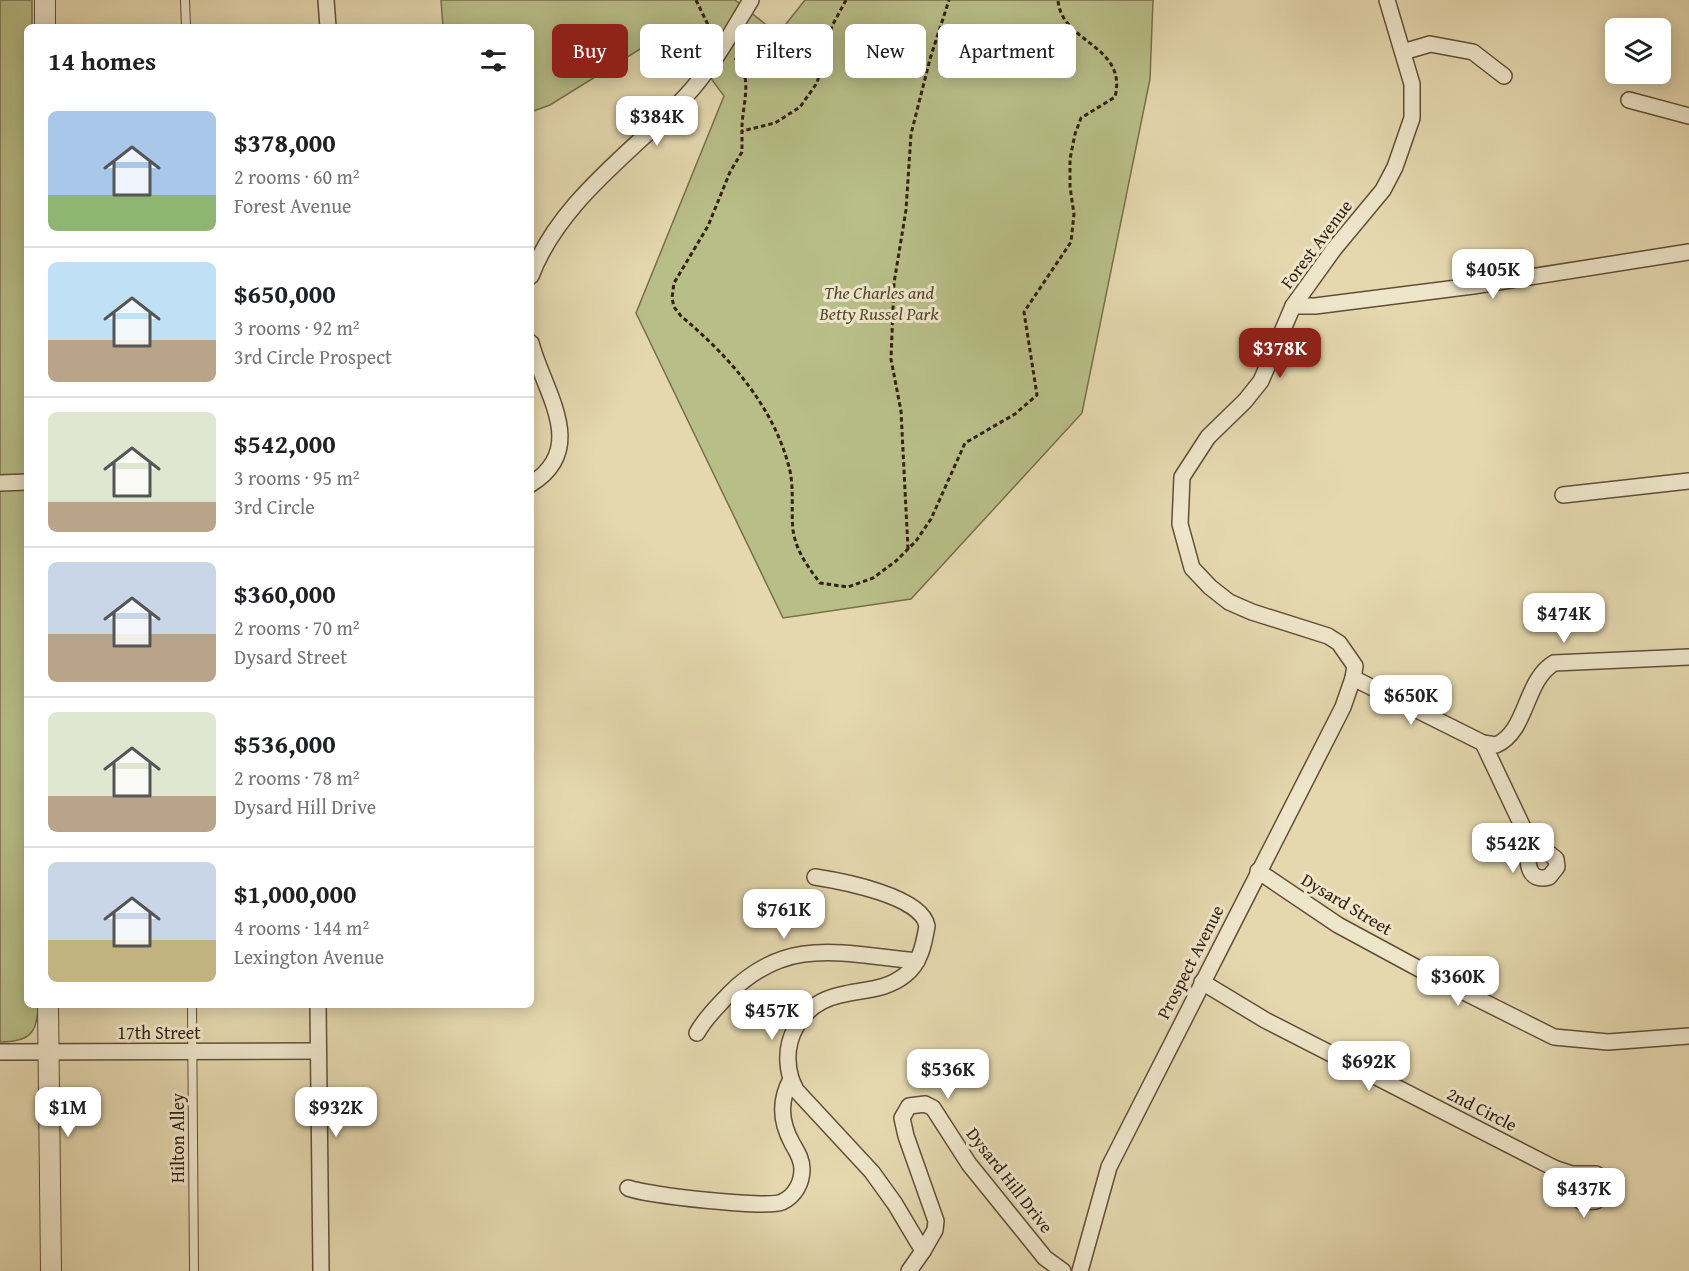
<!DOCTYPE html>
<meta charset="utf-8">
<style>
:root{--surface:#fff;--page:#f2f2f2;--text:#202124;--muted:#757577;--line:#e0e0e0;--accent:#8f2418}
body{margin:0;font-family:"Gentium Book Plus",serif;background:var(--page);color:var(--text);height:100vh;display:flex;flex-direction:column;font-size:22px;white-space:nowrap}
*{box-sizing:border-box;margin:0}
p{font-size:20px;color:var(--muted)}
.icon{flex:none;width:33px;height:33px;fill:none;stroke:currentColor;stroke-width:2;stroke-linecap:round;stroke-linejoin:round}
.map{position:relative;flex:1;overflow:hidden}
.side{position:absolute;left:24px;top:24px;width:510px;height:984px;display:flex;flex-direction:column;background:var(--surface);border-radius:9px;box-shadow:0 3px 15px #0003}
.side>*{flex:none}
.banner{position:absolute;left:552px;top:24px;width:570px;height:54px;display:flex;gap:12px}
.fabs{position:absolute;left:1605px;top:18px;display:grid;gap:12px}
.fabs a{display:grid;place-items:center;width:66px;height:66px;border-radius:9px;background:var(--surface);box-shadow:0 3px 15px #0003;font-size:30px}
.price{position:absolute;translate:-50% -51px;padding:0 14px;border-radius:12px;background:#fff;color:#222;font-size:20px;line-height:39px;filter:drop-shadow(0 2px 3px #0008)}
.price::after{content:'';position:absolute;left:50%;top:36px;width:18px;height:14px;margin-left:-9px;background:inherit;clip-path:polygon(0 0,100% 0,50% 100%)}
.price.on{background:var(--accent);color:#fff}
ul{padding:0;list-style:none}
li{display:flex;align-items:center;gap:18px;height:150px;padding:0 24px}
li+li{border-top:2px solid var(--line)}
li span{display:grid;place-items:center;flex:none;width:168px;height:120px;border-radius:9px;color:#555}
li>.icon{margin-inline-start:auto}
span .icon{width:72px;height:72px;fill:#fffc;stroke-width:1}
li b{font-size:26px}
h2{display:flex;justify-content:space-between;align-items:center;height:72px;padding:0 24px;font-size:26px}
.tag{padding:0 21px;border-radius:9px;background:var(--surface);box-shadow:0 3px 15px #0003;font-size:21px;line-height:54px}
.tag.on{background:var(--accent);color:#fff}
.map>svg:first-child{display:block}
.green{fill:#b8be88;stroke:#776f4c;stroke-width:1.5}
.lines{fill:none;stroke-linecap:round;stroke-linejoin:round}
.service-casing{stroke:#624e37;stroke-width:10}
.minor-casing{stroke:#624e37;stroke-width:18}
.tertiary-casing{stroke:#624e37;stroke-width:22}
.path{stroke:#36200f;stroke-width:3;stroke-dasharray:4.5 3;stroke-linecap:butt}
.service{stroke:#eee6cb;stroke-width:8}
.minor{stroke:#eee6cb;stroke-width:15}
.tertiary{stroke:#eee6cb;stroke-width:20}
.labels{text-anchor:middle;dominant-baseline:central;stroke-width:6;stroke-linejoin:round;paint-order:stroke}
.street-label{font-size:18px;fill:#36200f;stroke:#eee6cb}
.park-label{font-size:18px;font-style:italic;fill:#56482d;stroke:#eee6cb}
</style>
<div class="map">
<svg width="1689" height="1271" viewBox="0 0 1689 1271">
<rect width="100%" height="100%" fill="#e5d8af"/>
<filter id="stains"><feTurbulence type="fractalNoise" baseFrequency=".00333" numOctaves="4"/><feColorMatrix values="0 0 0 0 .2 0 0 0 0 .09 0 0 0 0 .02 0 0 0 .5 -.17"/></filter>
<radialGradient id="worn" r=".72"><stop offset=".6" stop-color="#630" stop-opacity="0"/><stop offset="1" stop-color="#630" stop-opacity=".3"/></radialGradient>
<g class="green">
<path d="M0,0h32v27h-5v978h11c0,29 -10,37 -38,37z"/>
<path d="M441,0h294l43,34 27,-34h348l-3,79 -68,334 -171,186 -128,19 -147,-305 88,-217 -50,-68 -124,77 -19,7v-85h-88z"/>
</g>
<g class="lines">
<g class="service-casing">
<g id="service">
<path d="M185,0l1,27"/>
<path d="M192,1005l2,266"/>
</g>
</g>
<g class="minor-casing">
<g id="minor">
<path d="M326,0l2,27"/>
<path d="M1403,52l27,-8 43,8 31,24"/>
<path d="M1629,100l60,16"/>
<path d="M531,276c28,-74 99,-122 153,-178 27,-28 47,-65 67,-98"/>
<path d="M1293,306h22l158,-20 216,-34"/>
<path d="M531,343c13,49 58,105 0,141"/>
<path d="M0,483l27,-1"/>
<path d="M1563,495l126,-14"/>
<path d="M1353,678l130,65 13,2c32,-14 28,-64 58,-82l135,-6"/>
<path d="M1483,743l44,93"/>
<path d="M1527,836l29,23 1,8 -8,10c-26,7 -21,-24 -22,-41z"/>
<path d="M1258,871l80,54 98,53 118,59 54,5 81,-6"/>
<path d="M1202,982l63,38 289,148"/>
<path d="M318,1005l3,266"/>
<path d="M697,1033c8,-15 20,-26 32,-39 58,-59 114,-40 188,-33"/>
<path d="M0,1052l318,-1"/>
<path d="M791,1079l5,11 76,82 23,32 28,47 -14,20"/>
<path d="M1554,1168l18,6h24l6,4 3,12 -9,11 -14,1 -13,-11z"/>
<path d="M628,1188c18,7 140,21 154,14 13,-6 20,-19 20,-33 0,-10 -5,-17 -10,-26 -12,-22 -13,-42 -1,-64 -11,-38 9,-75 49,-84 23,-6 45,-4 65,-20 15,-11 19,-31 22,-49 -5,-30 -86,-45 -112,-49"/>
<path d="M923,1251l12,-21 1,-9 -30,-85 -4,-18 7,-12 16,-2 8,4 36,56 76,94 18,13"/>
<path d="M1080,1271l29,-104 234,-460 10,-29 2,-12 -16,-23 -11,-7 -76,-24 -23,-10 -19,-15 -18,-19 -12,-44 2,-47 26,-40 37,-36 16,-20 32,-75 41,-57 49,-59 12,-23 17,-49v-34l-25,-84"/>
</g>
</g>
<g class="tertiary-casing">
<g id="tertiary">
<path d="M45,0v27"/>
<path d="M48,1005l3,266"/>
</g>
</g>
<g class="path">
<path d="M696,0l16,33"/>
<path d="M846,0l-14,26 -15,57 -17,24 -25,16 -33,8v21l-12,20 -22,54 -34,57 -2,15 2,9 7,9c49,41 94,92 109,155 4,19 1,40 3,59 3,21 15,37 27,53l28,4 25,-9 23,-17 20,-20 15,-22 34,-76 50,-29 22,-19 -13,-83 47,-70 3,-28 -4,-27v-28l5,-25 6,-16 34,-21c13,-52 -54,-54 -57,-97"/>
<path d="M735,58c20,20 6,49 7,73"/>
<path d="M908,549l-7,-138 -10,-52 3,-76 12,-73 5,-76 19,-75 19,-59"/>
</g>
<use href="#service" class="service"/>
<use href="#minor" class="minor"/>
<use href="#tertiary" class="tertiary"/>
</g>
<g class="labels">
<g class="street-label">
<text transform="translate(1316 244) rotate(-53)">Forest Avenue</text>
<text transform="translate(1347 904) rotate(31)">Dysard Street</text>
<text transform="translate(1190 962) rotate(-63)">Prospect Avenue</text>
<text x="159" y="1032">17th Street</text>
<text transform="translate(1482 1109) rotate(27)">2nd Circle</text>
<text transform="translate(177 1138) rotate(-90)">Hilton Alley</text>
<text transform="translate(1010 1180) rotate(52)">Dysard Hill Drive</text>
</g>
<g class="park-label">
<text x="879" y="292">The Charles and<tspan x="879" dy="21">Betty Russel Park</tspan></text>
</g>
</g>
<rect width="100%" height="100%" filter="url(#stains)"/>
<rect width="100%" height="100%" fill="url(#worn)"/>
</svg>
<div class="fabs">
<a><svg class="icon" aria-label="layers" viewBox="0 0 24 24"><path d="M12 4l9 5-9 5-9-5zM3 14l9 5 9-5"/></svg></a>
</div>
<b class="price" style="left:657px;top:147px">$384K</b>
<b class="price" style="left:1493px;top:300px">$405K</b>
<b class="price on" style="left:1280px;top:379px">$378K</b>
<b class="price" style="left:1564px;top:644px">$474K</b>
<b class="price" style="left:1411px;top:726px">$650K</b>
<b class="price" style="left:1513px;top:874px">$542K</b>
<b class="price" style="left:784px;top:940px">$761K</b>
<b class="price" style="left:1458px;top:1007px">$360K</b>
<b class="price" style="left:772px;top:1041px">$457K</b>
<b class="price" style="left:1369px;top:1092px">$692K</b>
<b class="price" style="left:948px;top:1100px">$536K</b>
<b class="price" style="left:68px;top:1138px">$1M</b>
<b class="price" style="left:336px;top:1138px">$932K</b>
<b class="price" style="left:1584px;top:1219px">$437K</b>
<div class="banner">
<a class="tag on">Buy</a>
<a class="tag">Rent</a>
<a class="tag">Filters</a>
<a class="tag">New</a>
<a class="tag">Apartment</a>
</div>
<section class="side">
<h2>14 homes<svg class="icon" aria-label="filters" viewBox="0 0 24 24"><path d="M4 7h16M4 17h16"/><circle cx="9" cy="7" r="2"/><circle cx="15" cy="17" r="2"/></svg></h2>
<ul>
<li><span style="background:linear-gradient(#a9c7e8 70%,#8fb573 0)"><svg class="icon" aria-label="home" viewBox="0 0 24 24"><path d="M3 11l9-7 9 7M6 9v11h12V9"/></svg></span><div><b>$378,000</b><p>2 rooms · 60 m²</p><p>Forest Avenue</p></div></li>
<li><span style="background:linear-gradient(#bfe0f5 65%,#b9a48a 0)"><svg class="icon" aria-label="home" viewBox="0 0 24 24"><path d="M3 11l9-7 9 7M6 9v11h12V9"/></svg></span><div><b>$650,000</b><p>3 rooms · 92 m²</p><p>3rd Circle Prospect</p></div></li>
<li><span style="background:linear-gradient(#dfe7d0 75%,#b9a48a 0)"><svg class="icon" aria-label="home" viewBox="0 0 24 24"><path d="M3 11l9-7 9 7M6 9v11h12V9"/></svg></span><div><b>$542,000</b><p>3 rooms · 95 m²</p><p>3rd Circle</p></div></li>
<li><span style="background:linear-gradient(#c9d6e8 60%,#b9a48a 0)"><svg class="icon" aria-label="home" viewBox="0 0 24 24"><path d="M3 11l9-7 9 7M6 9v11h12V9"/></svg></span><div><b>$360,000</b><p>2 rooms · 70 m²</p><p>Dysard Street</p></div></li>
<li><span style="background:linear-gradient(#dfe7d0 70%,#b9a48a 0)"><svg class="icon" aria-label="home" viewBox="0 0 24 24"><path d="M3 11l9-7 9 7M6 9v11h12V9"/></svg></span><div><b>$536,000</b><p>2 rooms · 78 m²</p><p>Dysard Hill Drive</p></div></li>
<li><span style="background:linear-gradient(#c9d6e8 65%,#c2b280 0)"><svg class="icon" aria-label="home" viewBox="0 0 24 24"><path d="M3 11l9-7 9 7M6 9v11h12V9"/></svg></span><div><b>$1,000,000</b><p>4 rooms · 144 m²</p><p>Lexington Avenue</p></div></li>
</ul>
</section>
</div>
